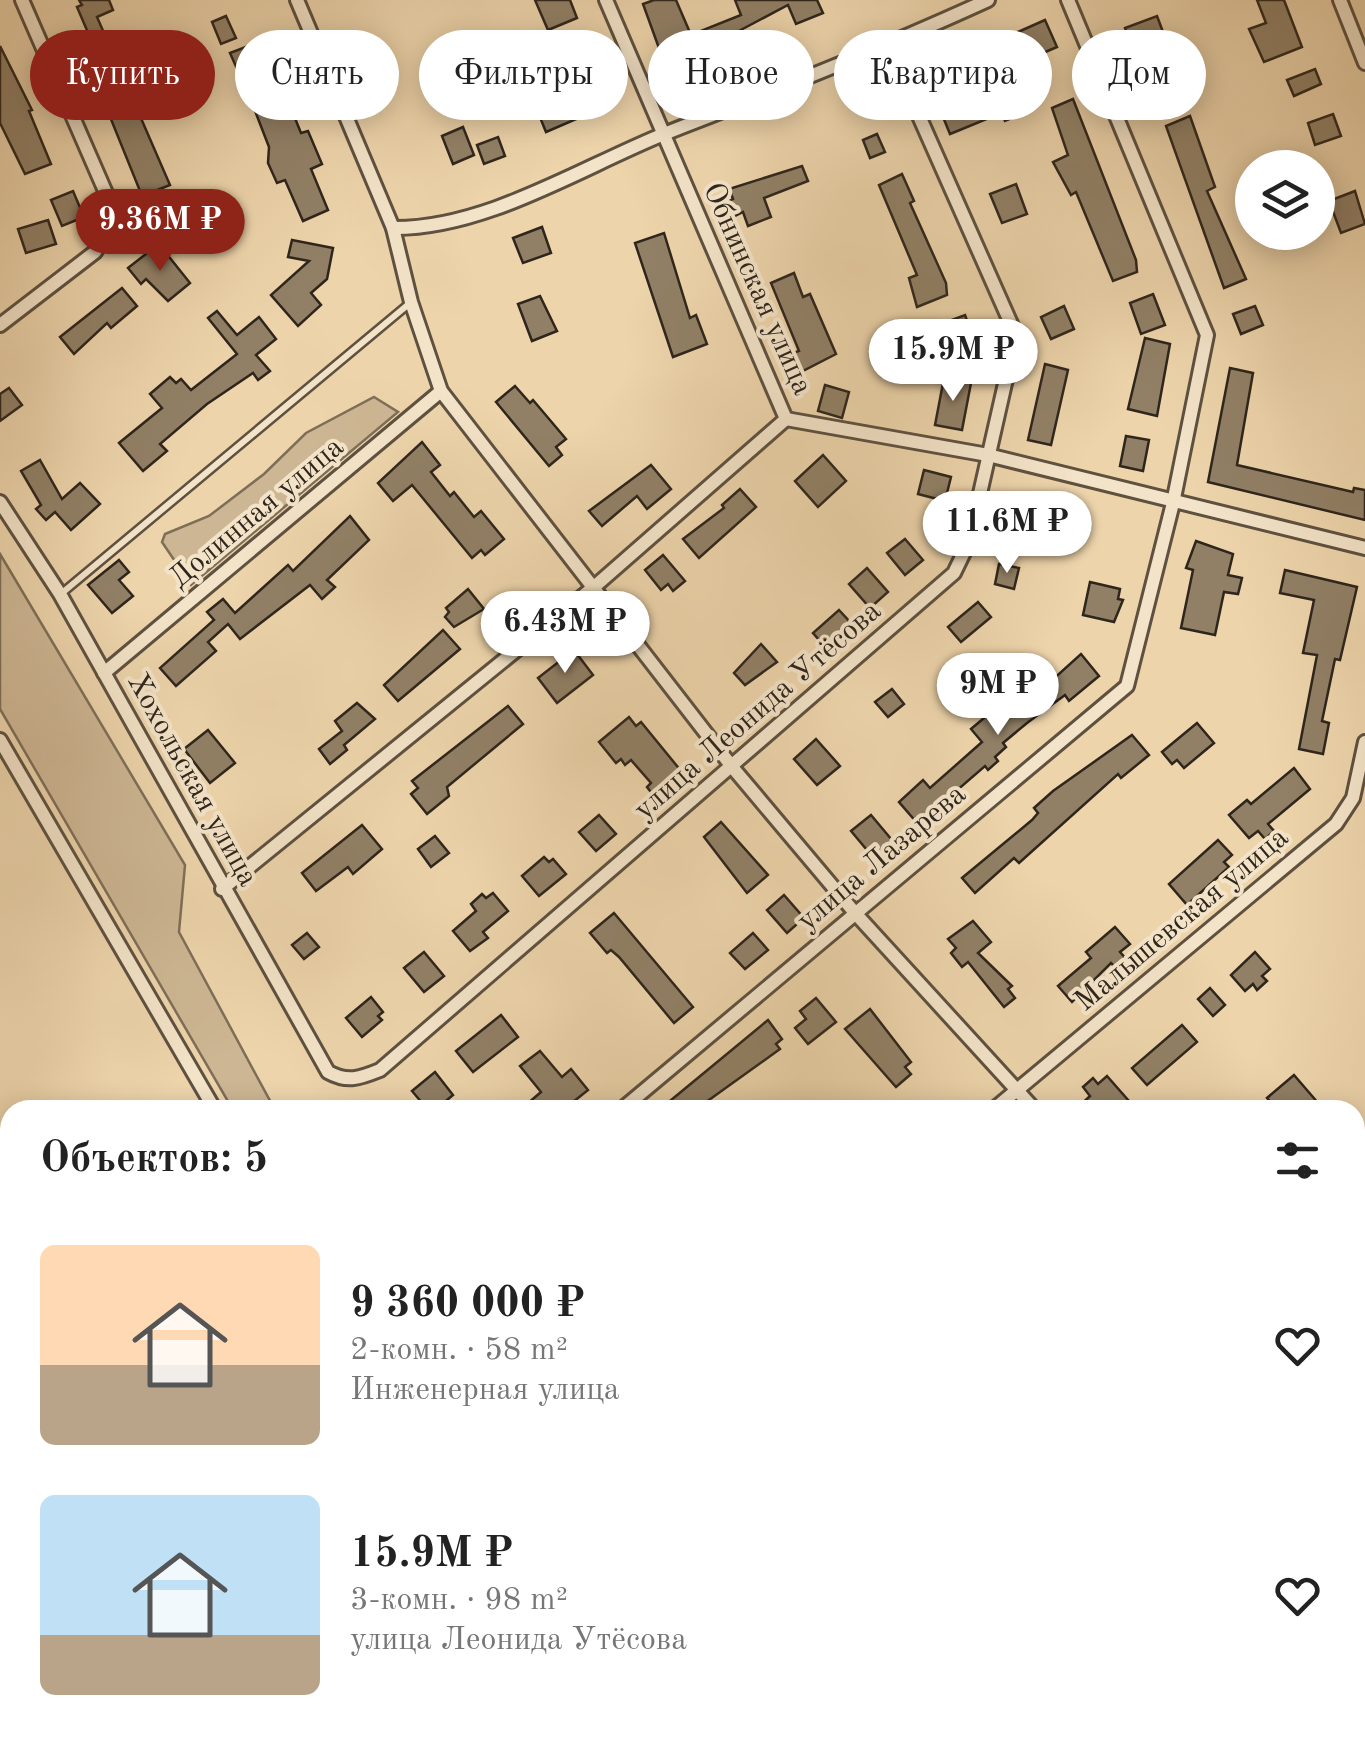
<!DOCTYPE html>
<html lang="ru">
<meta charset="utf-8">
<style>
:root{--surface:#fff;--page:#f2f2f2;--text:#222;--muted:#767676;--accent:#8f2418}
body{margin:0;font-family:"Old Standard TT",serif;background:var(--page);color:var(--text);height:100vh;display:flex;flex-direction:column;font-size:38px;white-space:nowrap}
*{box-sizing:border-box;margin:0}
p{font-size:32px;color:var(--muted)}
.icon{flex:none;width:55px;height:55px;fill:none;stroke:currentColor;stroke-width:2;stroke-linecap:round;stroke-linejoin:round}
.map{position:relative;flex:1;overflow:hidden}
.side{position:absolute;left:0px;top:1100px;width:1365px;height:640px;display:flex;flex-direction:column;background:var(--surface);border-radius:30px 30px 0 0;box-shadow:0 5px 25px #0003}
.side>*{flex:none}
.top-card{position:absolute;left:30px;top:30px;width:1305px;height:90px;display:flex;gap:20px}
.controls{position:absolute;left:1235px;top:150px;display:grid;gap:20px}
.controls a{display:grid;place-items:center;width:100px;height:100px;border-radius:50%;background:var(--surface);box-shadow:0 5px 25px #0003;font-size:50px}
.price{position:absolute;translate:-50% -85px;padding:0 22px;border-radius:35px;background:#fff;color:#222;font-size:32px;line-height:65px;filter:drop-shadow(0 2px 5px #0008)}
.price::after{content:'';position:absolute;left:50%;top:60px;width:30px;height:22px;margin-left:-15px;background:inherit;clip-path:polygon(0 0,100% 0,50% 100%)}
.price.on{background:var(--accent);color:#fff}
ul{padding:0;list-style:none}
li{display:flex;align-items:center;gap:30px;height:250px;padding:0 40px}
li span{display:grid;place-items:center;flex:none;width:280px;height:200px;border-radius:15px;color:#555}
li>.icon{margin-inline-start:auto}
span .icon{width:120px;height:120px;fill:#fffc;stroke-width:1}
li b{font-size:42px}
h2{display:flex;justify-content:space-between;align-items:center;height:120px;padding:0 40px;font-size:42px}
.tag{padding:0 35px;border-radius:45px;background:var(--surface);box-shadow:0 5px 25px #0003;font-size:35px;line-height:90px}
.tag.on{background:var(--accent);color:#fff}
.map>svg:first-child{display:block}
.green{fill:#cdb693;stroke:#7e6e58;stroke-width:2.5}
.building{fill:#918066;stroke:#2e251c;stroke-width:2.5}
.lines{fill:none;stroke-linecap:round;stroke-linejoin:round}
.service-casing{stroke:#5e5140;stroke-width:11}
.minor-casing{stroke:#5e5140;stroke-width:18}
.service{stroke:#f3e3c8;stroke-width:6}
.minor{stroke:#f3e3c8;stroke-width:12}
.labels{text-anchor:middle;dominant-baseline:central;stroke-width:8;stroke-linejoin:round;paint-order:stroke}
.street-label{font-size:30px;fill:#2e251c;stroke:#f3e3c8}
</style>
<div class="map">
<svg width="1365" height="1740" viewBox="0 0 1365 1740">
<rect width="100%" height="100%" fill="#edd4ab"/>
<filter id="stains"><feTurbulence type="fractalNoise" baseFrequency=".002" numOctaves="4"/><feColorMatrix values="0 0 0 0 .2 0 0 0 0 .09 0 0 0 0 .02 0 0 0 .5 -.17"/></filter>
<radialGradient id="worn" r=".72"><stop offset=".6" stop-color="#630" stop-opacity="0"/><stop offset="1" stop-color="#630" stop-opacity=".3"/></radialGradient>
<g class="green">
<path d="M374,397l24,15 -207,173 -29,-43 3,-8 44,-18 55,-42 42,-41z"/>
<path d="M0,554l185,311 -6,67 96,178h-42l-233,-401z"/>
</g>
<g class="building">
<path d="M79,0h30l4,10 -16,7 73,168 -28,11 -63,-156 10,-5 -12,-28 5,-2z"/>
<path d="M535,0h35l7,18 -29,12z"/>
<path d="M654,0h22l15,35 50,-20 -6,-15h82l6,13 -27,11 -8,-19 -51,27 5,13 -29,11 -2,-4 -43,21 -25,-69z"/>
<path d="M1257,0h27l18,47 -38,15 -15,-33 17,-6z"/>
<path d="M226,16l10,22 -15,6 -9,-22z"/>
<path d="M1157,16l12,32 -8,3 12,29 7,-3 6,14 -36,13 -25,-76z"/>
<path d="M1045,20l12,27 -28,12 -11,-27z"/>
<path d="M259,42l3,7 6,-3 8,19 -6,3 1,5 13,29 4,-1 13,32 7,-2 14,33 -11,5 17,41 -25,11 -18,-41 -8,3 -9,-20 1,-16 -17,-44 5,-2 -13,-32 -6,2 -8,-18z"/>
<path d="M0,46l32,64 -3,1 22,53 -26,10 -25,-51z"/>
<path d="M1315,69l6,15 -27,12 -7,-16z"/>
<path d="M593,74l16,31 -63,27 -11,-27 44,-17 -3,-7z"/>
<path d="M1017,84l11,27 -23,10 -4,-8 -51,21 -9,-22z"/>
<path d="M1073,99l63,161 1,12 -24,9 -37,-89 -5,3 -18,-33 15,-7 -16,-47z"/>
<path d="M1333,114l8,22 -26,9 -7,-22z"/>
<path d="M1190,116l25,71 -8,4 39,88 -22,9 -58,-162z"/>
<path d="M463,127l11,28 -21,9 -11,-28z"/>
<path d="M877,134l8,18 -15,6 -7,-18z"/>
<path d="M498,137l7,19 -21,8 -7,-19z"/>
<path d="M802,166l6,15 -44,17 7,19 -23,9 -5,-14 -10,5 -6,-15 6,-3 -4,-10z"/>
<path d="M902,174l12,27 -4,2 36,80 1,12 -30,12 -8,-29 8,-3 -38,-90z"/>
<path d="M1016,184l11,30 -25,9 -12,-29z"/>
<path d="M73,191l11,26 -22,9 -11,-26z"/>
<path d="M1355,191l10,33 -24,9 -12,-32z"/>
<path d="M189,207l2,6 5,-2 8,20 -31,12 -10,-25z"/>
<path d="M48,220l8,24 -30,9 -8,-24z"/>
<path d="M542,227l9,26 -28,10 -10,-25z"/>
<path d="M664,233l26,85 6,-3 11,29 -34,13 -38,-114z"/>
<path d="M292,240l41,8 -6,31 -16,14 10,12 -23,21 -27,-31 38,-34 -21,-4z"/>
<path d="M162,248l28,35 -22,18 -22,-22 -5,5 -13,-16 23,-18 3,4z"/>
<path d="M794,273l9,24 7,-3 26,60 -39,20 -8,-20 10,-3 -28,-68z"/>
<path d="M122,288l15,18 -26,22 -4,-5 -33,31 -14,-17z"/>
<path d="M1153,294l12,31 -24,9 -11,-31z"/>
<path d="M540,296l17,35 -25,10 -14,-37z"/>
<path d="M1064,306l10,23 -23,10 -10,-22z"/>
<path d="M1255,306l8,19 -22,9 -8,-20z"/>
<path d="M217,311l20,24 22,-18 17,22 -20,16 14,16 -12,9 -5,-7 -46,31 -47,40 7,7 -24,20 -24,-28 43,-35 -12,-14 20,-17 6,6 5,-4 10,11 46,-36 -29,-36z"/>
<path d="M965,315l10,28 -27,10 -10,-28z"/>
<path d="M1145,338l25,6 -13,72 -29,-7z"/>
<path d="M1045,364l23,6 -17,75 -23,-5z"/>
<path d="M1230,368l23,5 -16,92 116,27 1,-4 11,2v30l-157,-38z"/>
<path d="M944,378l27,5 -9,47 -27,-5z"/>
<path d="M825,385l24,7 -7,26 -24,-7z"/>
<path d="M515,386l15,17 3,-3 33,39 -10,8 6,8 -13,11 -53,-64z"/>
<path d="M9,388l13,17 -22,16v-27z"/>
<path d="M1126,436l23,4 -6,31 -23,-5z"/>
<path d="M422,442l18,23 -9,7 19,24 4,-4 20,25 7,-6 23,28 -19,16 -4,-5 -9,8 -60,-73 -19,16 -15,-18z"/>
<path d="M823,455l23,26 -28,26 -23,-26z"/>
<path d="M40,460l22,39 18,-16 20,21 -29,26 -16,-18 -9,8 -10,-11 5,-4 -20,-34z"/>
<path d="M651,465l20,24 -24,20 -10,-13 -35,30 -13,-15z"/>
<path d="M924,470l27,7 -6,24 -27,-7z"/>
<path d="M740,489l16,18 -57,51 -16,-19 41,-31 -2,-3z"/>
<path d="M1013,497l28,5 -5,25 -28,-6z"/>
<path d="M350,516l19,24 -42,40 8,7 -13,12 -12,-14 -70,54 -12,-15 -20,18 8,9 -40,35 -16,-18 54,-48 -7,-8 16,-13 12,14 53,-48 5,6z"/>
<path d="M905,539l18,21 -18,15 -18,-22z"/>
<path d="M1196,541l37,13 -5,21 14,3 -4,16 -14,-2 -9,43 -34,-7 12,-58 -7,-2z"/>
<path d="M663,555l22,26 -12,10 -5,-7 -7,6 -16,-20z"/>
<path d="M119,560l10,12 -10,8 14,16 -21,17 -24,-28z"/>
<path d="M999,564l20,4 -5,21 -19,-5z"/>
<path d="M867,568l21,24 -18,16 -21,-24z"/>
<path d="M1285,570l72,17 -17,73 -5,-1 -13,62 7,2 -6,31 -24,-5 18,-94 -14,-2 11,-53 -34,-7z"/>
<path d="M1090,582l30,7 -2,10 5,1 -9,22 -31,-7z"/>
<path d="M468,589l16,20 -30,18 -9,-10 4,-5 -3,-4z"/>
<path d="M978,602l13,15 -30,25 -13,-15z"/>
<path d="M839,610l11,12 -6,5 4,4 -21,18 -14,-16z"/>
<path d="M443,630l17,19 -62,52 -14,-16z"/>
<path d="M761,644l16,18 -32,23 -11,-12z"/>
<path d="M574,650l19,25 -36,28 -19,-25z"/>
<path d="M1081,654l18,22 -30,25 -4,-6 -38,28 -24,20 3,4 -11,10 3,4 -10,9 -3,-4 -67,58 -19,-22 24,-22 7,8 52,-46 -11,-13 20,-17 5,7 38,-31 4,5z"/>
<path d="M892,689l12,15 -16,13 -13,-15z"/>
<path d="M357,703l18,16 -31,26 3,5 -17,14 -11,-15 23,-18 -7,-10z"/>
<path d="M508,706l15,18 -76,63 2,9 -22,18 -16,-20 7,-6 -6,-7z"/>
<path d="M629,717l7,9 5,-4 45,55 -28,24 -11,-14 4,-4 -20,-23 -6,5 -4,-6 -5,4 -17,-21z"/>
<path d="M1197,723l17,20 -30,25 -7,-8 -5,4 -10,-12z"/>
<path d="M208,730l27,33 -25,20 -26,-34z"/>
<path d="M1132,735l17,20 -28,23 -3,-4 -99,89 -5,-5 -39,35 -13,-15 70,-58 6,-7 -4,-5 19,-17z"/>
<path d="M816,739l24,27 -23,19 -23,-26z"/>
<path d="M1294,768l16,21 -42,35 6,7 -9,8 -7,-8 -9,7 -20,-23 18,-15 4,4z"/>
<path d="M599,815l17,19 -20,17 -17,-19z"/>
<path d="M871,815l26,31 -20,16 -26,-31z"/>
<path d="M721,822l47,53 -21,18 -43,-56z"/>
<path d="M362,825l20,24 -29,25 -5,-7 -32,24 -14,-18z"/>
<path d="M435,836l14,17 -18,14 -13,-18z"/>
<path d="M1218,840l14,15 -8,7 5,5 -42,38 -18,-21z"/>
<path d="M544,857l5,5 4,-3 13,15 -27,22 -17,-20z"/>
<path d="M493,893l15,18 -25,21 5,6 -18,13 -17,-20 23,-20 -5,-7 11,-10 4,4z"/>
<path d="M784,895l20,23 -17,15 -20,-23z"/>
<path d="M614,913l79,94 -19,16 -55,-66 -8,-7 -4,3 -17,-20z"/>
<path d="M973,921l18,21 -13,11 34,33 -4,3 7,9 -11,9 -36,-45 -6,5 -11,-14 5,-5 -8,-9z"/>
<path d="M1115,927l15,17 -10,8 8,9 -10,9 -7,-7 -39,39 -14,-16 33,-28 -5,-6z"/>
<path d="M307,933l12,14 -15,12 -12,-14z"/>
<path d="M753,933l15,17 -23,19 -15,-16z"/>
<path d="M424,952l20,24 -20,16 -20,-24z"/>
<path d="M1255,952l15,17 -8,7 5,5 -10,9 -4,-6 -8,7 -14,-16z"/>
<path d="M1210,988l15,17 -12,11 -15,-17z"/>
<path d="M371,997l12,15 -5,4 4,4 -20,17 -16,-19z"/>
<path d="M816,998l20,24 -28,22 -13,-16 11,-9 -6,-8z"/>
<path d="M870,1009l41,53 -6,5 6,7 -15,13 -51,-58z"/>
<path d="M501,1015l17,22 -45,35 -17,-21z"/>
<path d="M768,1020l14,19 -6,5 4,5 -85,61h-17l-8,-9z"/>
<path d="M1182,1025l15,17 -50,43 -15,-17z"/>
<path d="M540,1051l22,26 9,-8 17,21 -25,20h-43l21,-18 -21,-26z"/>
<path d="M435,1072l18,23 -18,15h-7l-16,-19z"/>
<path d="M1294,1075l25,29 -7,6h-35l-10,-12z"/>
<path d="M1107,1076l21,24 -11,10h-42l15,-14 -7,-9 10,-9 5,6z"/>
</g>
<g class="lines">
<g class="service-casing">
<path id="service" d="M62,593l348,-290"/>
</g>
<g class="minor-casing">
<g id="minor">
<path d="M297,0l96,228 18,74 30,89 292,377 122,145 180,197"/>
<path d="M1340,0l25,63"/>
<path d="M393,228c92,1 187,-60 271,-94 109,-43 217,-85 324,-134"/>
<path d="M0,325l95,-73 18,-27 -4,-25 -87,-200"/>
<path d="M786,419l202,36 377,93"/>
<path d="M0,502l60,92 268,478c20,11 32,6 52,-2l574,-497 15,-31 47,-207 -128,-289"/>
<path d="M104,673l337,-282"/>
<path d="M0,740l215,370"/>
<path d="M222,889l372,-302 192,-168 -180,-419"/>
<path d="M621,1110l506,-424 46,-183 34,-168 -139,-335"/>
<path d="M993,1110l343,-286 17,-26 12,-56"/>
<path d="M1355,1151l10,-9"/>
<path d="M1355,1489l10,12"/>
<path d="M0,1582l10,-3"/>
<path d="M0,1620l10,-4"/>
<path d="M1294,1730l9,10"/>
<path d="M1075,1740l12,-10"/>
</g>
</g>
<use href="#service" class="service"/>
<use href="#minor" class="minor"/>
</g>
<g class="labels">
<g class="street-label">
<text transform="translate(757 289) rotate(66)">Обнинская улица</text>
<text transform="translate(257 513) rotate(-40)">Долинная улица</text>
<text transform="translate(758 711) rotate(-41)">улица Леонида Утёсова</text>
<text transform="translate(192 780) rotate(61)">Хохольская улица</text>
<text transform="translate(882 858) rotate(-40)">улица Лазарева</text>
<text transform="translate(1182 920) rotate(-40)">Малышевская улица</text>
</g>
</g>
<rect width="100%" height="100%" filter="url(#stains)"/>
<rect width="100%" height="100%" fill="url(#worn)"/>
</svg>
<div class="controls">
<a><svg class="icon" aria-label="layers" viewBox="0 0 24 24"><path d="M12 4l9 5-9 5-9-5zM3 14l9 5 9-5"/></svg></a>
</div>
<b class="price on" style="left:160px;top:274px">9.36M ₽</b>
<b class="price" style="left:953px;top:404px">15.9M ₽</b>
<b class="price" style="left:1007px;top:576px">11.6M ₽</b>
<b class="price" style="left:565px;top:676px">6.43M ₽</b>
<b class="price" style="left:998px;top:738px">9M ₽</b>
<div class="top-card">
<a class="tag on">Купить</a>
<a class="tag">Снять</a>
<a class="tag">Фильтры</a>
<a class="tag">Новое</a>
<a class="tag">Квартира</a>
<a class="tag">Дом</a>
</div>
<section class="side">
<h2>Объектов: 5<svg class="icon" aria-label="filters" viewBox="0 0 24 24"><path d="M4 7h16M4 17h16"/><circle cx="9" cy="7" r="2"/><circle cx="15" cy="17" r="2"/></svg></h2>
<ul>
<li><span style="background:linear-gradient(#ffd9b3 60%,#b9a48a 0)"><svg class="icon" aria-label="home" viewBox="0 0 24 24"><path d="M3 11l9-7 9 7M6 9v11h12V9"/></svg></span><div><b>9 360 000 ₽</b><p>2-комн. · 58 m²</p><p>Инженерная улица</p></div><svg class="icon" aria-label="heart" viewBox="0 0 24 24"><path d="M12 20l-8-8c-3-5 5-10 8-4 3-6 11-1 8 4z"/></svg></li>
<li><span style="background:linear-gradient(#bfe0f5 70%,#b9a48a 0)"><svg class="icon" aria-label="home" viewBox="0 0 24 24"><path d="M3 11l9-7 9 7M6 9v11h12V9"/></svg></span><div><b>15.9M ₽</b><p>3-комн. · 98 m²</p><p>улица Леонида Утёсова</p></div><svg class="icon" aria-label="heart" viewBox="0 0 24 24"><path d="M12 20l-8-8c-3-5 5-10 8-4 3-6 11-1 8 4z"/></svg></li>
</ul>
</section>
</div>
